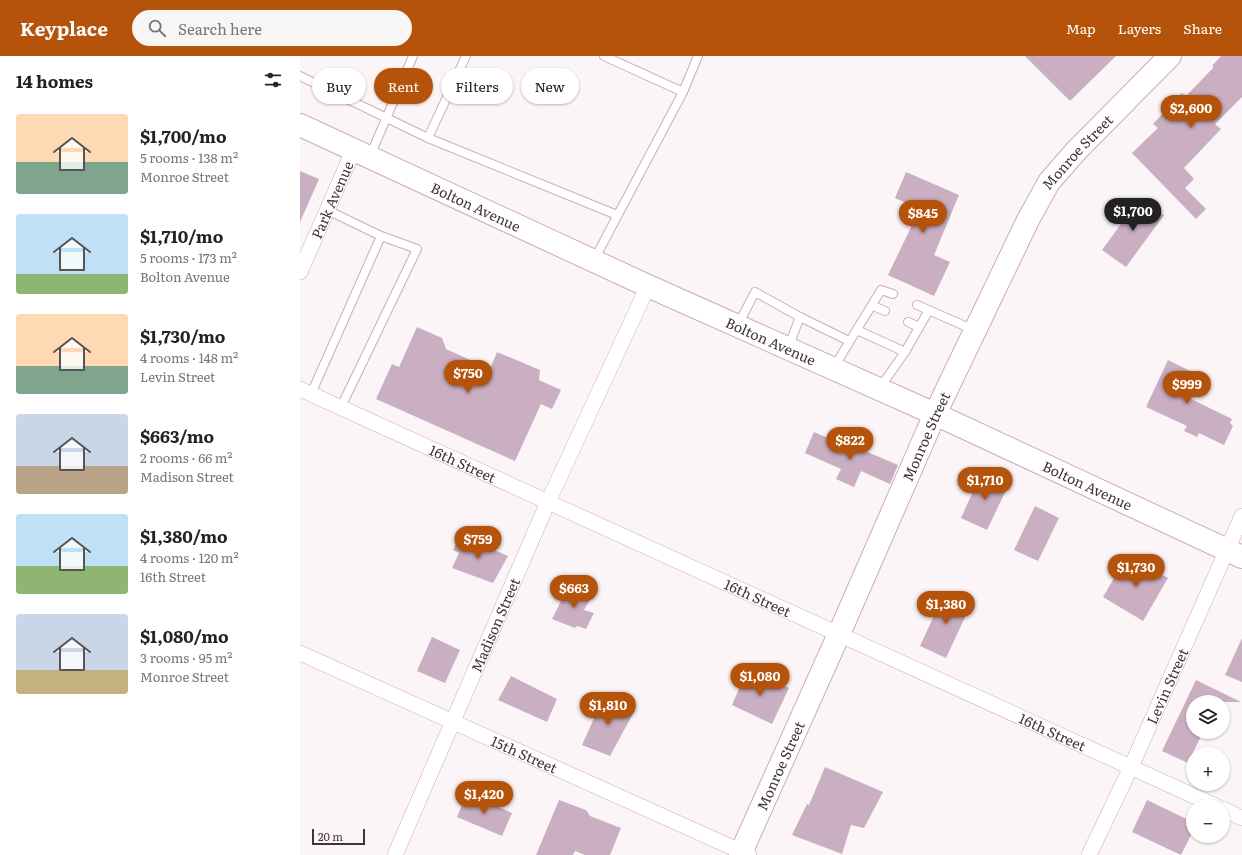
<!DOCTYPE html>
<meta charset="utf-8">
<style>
:root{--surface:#fff;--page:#f6f6f6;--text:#222;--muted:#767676;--accent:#b45309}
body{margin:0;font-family:Literata,serif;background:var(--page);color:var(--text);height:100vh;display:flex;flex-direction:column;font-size:15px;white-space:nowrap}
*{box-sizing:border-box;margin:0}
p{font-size:13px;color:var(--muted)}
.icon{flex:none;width:22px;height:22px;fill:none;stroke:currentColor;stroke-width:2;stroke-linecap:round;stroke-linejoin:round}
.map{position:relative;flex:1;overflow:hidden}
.side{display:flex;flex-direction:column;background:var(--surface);width:300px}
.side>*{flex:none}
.banner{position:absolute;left:12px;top:12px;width:380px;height:36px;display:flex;gap:8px}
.controls{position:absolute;left:886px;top:639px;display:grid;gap:8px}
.controls a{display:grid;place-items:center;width:44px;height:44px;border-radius:50%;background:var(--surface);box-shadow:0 1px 3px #0004;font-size:20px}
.scale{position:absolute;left:12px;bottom:10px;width:53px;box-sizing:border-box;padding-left:4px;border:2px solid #423438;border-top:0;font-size:11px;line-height:14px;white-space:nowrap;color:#423438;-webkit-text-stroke:3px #fcf5f7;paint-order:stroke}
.price{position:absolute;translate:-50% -34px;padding:0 9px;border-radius:14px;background:var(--accent);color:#fff;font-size:13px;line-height:26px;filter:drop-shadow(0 1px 2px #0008)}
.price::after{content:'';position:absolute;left:50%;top:24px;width:12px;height:9px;margin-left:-6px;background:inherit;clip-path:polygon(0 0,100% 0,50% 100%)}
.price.current{background:#222;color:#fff}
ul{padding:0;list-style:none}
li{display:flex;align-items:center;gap:12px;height:100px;padding:0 16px}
li span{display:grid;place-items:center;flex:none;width:112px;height:80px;border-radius:4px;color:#555}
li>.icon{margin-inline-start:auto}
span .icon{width:48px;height:48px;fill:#fffc;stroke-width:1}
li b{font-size:17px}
h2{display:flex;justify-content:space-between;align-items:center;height:48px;padding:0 16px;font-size:17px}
.pill{padding:0 14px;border-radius:18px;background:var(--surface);box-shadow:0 1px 3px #0004;font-size:14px;line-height:36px}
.pill.current{background:var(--accent);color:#fff}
header{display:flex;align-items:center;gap:24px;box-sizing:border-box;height:56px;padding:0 20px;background:var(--accent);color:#fff}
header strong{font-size:19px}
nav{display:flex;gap:22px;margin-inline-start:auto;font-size:14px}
.search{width:280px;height:36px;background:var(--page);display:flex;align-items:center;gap:10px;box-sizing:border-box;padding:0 14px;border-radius:22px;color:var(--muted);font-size:15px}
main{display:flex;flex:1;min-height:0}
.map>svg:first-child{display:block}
.building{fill:#caaec2}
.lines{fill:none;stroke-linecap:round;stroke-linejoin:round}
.lane-casing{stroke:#ceabb6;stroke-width:10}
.street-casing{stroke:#ceabb6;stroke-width:16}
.secondary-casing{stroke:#ceabb6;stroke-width:24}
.primary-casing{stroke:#ceabb6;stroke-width:24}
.lane{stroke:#fff;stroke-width:8}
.street{stroke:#fff;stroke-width:15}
.secondary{stroke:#fff;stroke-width:22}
.primary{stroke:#fff;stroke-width:22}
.labels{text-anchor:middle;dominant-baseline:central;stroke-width:3;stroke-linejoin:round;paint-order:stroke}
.street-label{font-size:14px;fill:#423438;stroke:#fcf5f7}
</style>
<header>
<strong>Keyplace</strong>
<div class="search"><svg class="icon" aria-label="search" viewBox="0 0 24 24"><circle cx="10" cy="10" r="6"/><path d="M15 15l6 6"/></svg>Search here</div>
<nav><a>Map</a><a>Layers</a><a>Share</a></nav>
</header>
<main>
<section class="side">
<h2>14 homes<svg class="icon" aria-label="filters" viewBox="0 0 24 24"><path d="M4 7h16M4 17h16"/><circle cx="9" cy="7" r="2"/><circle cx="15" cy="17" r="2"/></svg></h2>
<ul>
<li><span style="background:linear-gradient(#ffd9b3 60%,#7fa58c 0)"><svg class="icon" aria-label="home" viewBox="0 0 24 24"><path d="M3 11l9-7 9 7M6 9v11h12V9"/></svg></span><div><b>$1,700/mo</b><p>5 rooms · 138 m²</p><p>Monroe Street</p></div></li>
<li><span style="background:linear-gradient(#bfe0f5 75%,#8fb573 0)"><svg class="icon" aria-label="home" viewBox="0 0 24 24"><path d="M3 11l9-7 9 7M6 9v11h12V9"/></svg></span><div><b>$1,710/mo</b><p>5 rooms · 173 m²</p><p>Bolton Avenue</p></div></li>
<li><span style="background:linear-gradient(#ffd9b3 65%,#7fa58c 0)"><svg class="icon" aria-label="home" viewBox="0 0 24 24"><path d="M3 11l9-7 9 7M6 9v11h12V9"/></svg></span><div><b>$1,730/mo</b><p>4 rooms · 148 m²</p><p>Levin Street</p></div></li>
<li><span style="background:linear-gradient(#c9d6e8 65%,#b9a48a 0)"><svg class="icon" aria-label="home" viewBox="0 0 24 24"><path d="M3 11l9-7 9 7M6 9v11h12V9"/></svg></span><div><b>$663/mo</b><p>2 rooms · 66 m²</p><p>Madison Street</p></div></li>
<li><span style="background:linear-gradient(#bfe0f5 65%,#8fb573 0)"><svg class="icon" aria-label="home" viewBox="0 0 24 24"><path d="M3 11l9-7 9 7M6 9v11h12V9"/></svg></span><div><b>$1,380/mo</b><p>4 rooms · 120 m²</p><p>16th Street</p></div></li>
<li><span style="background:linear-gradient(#c9d6e8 70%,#c2b280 0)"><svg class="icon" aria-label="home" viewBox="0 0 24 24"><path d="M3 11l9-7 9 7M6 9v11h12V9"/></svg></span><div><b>$1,080/mo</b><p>3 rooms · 95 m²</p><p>Monroe Street</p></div></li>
</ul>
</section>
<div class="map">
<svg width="942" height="799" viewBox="0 0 942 799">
<rect width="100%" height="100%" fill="#fcf5f7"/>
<g class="building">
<path d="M725,0h91l-46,45z"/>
<path d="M921,0h21v41l-27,27 6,5 -37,39 10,11 -9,9 21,21 -10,10 -64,-66 26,-25 -5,-4 29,-31 4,3 28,-29 -2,-1z"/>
<path d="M0,115l19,8 -19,43z"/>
<path d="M606,116l53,23 -25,60 16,7 -16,34 -46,-21 26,-54 -10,-4 5,-13 -14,-6z"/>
<path d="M840,142l24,17 -38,52 -24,-17z"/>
<path d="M117,271l25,11 4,11 44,20 7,-17 43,18 -1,10 22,10 -9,19 -11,-5 -26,57 -139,-62 16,-35 7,3z"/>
<path d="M868,304l28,14 -11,22 47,23 -2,4 3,3 -9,19 -25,-12 -2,4 -13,-6 3,-5 -41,-19z"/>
<path d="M514,376l41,18 1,-3 42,18 -8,19 -29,-13 -7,16 -18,-8 5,-10 -36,-16z"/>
<path d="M682,416l27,12 -22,46 -26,-12z"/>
<path d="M735,450l24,12 -21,43 -24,-11z"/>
<path d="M160,479l48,21 -15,27 -41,-15 7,-15 -6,-3z"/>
<path d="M828,498l40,24 -25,43 -40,-24z"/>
<path d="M268,531l24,9 -8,14 10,3 -8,16 -9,-3 -2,2 -23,-9z"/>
<path d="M645,536l26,12 -25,54 -26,-12z"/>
<path d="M132,581l28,13 -15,33 -28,-12z"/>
<path d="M942,582v44l-17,-7z"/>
<path d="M447,614l42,18 -17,36 -40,-19z"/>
<path d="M211,620l46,23 -10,23 -49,-22z"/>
<path d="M896,624l45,22h-48v30h10l-15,31 -26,-12z"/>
<path d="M305,638l30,16 -25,46 -28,-11z"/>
<path d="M525,711l58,25 -19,36 -13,-3 -9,29 -50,-19 15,-31 2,1z"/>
<path d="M167,737l45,20 -10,23 -45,-19z"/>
<path d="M259,744l27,10 4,6 31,12 -11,27h-25l-10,-4 -2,4h-37z"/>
<path d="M847,744l46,22v9l-12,24 -49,-23z"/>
</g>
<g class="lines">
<g class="lane-casing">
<g id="lane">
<path d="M166,0l-38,82 189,77"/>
<path d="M0,20l128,62"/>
<path d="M383,36l15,-36"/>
<path d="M70,100l43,-100"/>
<path d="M27,154l54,26"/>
<path d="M294,204l89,-168 -79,-36"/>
<path d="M617,249l57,25"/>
<path d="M573,250l12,5"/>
<path d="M608,266l11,5"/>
<path d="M438,269l17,-33 45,25"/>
<path d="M557,274l48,22 24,-42"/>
<path d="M488,292l12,-31 49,24"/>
<path d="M534,311l47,-77 12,4"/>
<path d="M579,333l26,-37"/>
<path d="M11,338l70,-158 36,13 -76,158"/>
</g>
</g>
<g class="street-casing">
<g id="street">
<path id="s1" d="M0,216l54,-123"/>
<path id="s2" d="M0,333l916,417"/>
<path id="s3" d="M0,597l449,202"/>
<path d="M923,753l19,9"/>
<path id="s4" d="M95,799l153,-353 100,-216"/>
<path id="s5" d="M789,799l42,-88 111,-251"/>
</g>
</g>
<g class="secondary-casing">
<g id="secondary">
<path id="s6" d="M440,799l99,-221 96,-220 93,-194 21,-38 27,-31 94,-95"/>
</g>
</g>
<g class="primary-casing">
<g id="primary">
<path id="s7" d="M0,69l348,161 287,128 307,143"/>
</g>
</g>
<use href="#lane" class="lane"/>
<use href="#street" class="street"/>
<use href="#secondary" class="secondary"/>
<use href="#primary" class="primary"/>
</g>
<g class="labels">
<g class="street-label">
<text stroke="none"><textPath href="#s6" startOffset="782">Monroe Street</textPath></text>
<text stroke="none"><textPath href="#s1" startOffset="79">Park Avenue</textPath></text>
<text stroke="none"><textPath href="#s7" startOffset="194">Bolton Avenue</textPath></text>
<text stroke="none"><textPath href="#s7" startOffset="518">Bolton Avenue</textPath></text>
<text stroke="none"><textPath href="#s6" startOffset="458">Monroe Street</textPath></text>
<text stroke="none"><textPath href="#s2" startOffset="179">16th Street</textPath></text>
<text stroke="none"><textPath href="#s7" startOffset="866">Bolton Avenue</textPath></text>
<text stroke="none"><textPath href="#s2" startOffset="503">16th Street</textPath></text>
<text stroke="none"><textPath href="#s4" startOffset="251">Madison Street</textPath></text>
<text stroke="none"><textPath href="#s5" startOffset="186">Levin Street</textPath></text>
<text stroke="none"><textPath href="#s2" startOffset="827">16th Street</textPath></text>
<text stroke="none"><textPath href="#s3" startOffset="246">15th Street</textPath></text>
<text stroke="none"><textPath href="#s6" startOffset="98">Monroe Street</textPath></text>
</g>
</g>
</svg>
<div class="controls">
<a><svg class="icon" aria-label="layers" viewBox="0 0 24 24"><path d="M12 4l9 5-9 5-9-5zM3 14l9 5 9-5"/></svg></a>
<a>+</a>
<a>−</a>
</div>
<div class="scale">20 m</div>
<b class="price" style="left:891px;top:73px">$2,600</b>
<b class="price current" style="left:833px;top:176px">$1,700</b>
<b class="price" style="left:623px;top:178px">$845</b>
<b class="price" style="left:168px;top:338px">$750</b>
<b class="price" style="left:887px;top:349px">$999</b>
<b class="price" style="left:550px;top:405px">$822</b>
<b class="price" style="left:685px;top:445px">$1,710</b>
<b class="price" style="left:178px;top:504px">$759</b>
<b class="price" style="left:836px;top:532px">$1,730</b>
<b class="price" style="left:274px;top:553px">$663</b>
<b class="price" style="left:646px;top:569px">$1,380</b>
<b class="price" style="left:460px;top:641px">$1,080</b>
<b class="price" style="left:308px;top:670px">$1,810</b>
<b class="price" style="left:184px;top:759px">$1,420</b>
<div class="banner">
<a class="pill">Buy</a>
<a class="pill current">Rent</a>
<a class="pill">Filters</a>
<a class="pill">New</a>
</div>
</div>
</main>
